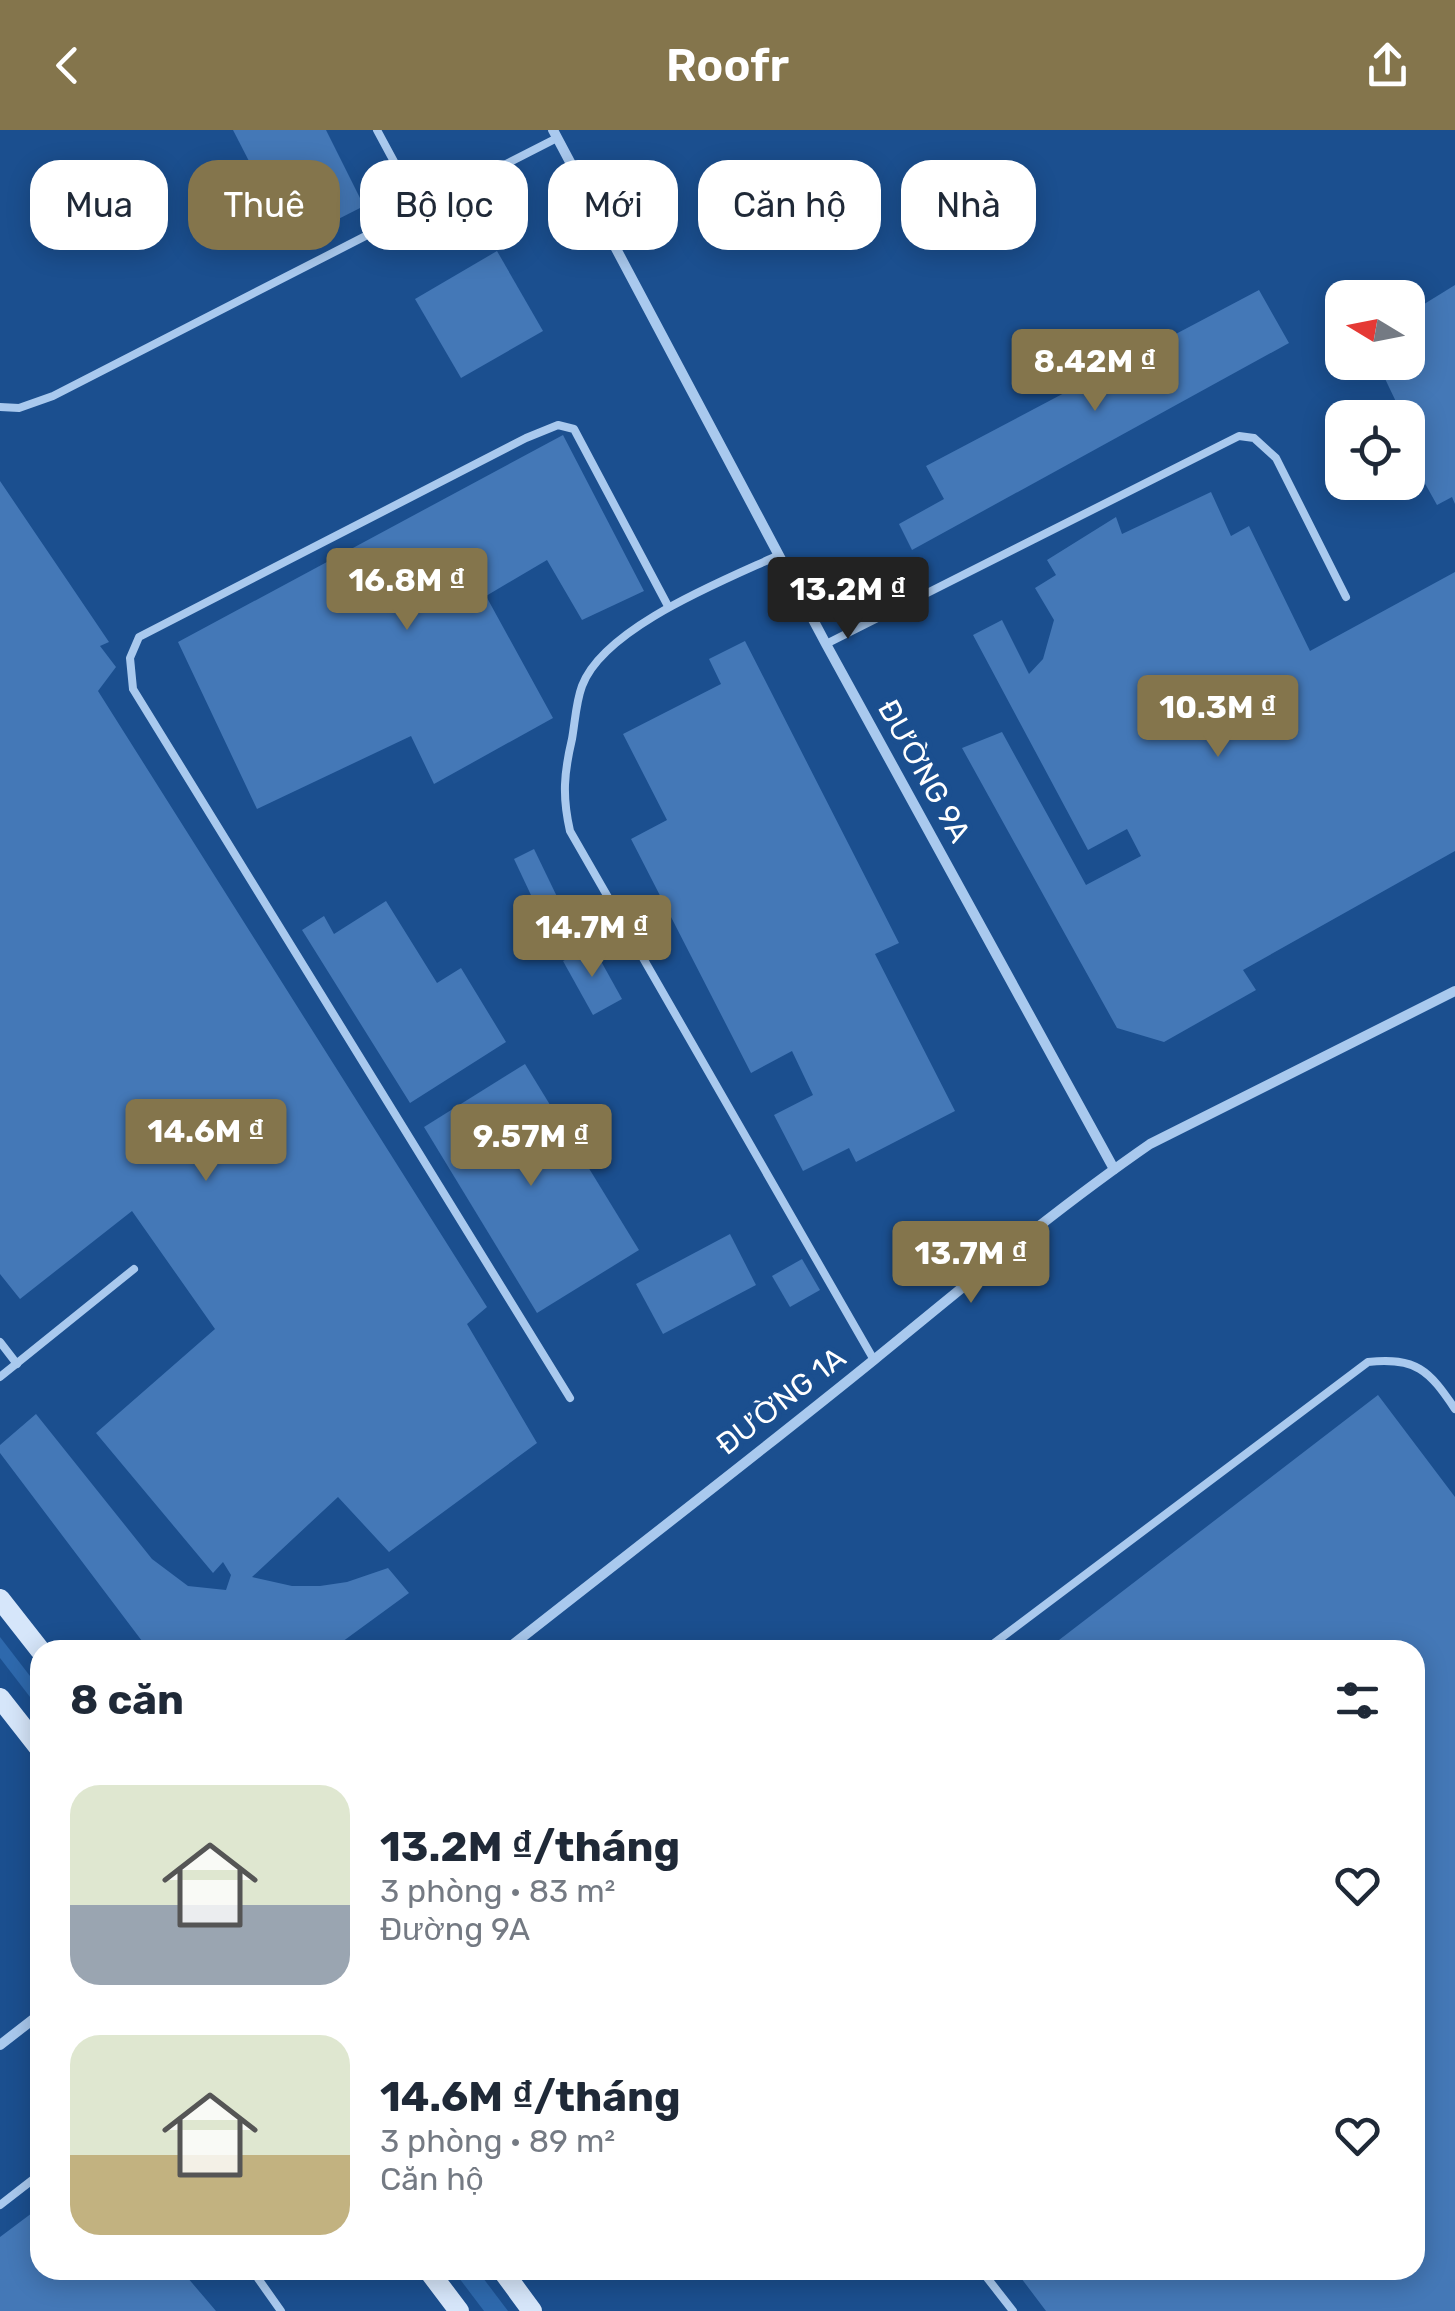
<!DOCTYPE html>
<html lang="vi">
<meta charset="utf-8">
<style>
:root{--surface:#fff;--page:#f6f6f7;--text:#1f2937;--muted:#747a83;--accent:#84754c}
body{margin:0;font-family:Rubik,sans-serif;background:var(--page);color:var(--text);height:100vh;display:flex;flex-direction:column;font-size:38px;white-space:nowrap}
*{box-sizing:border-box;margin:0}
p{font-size:32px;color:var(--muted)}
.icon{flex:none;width:55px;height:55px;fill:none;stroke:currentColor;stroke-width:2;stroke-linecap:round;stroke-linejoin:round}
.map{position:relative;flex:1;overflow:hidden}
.drawer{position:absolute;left:30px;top:1510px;width:1395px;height:640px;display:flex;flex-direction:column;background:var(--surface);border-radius:30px;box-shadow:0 5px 25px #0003}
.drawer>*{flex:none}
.banner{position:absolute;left:30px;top:30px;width:1395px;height:90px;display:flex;gap:20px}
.needle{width:65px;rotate:280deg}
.fabs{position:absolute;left:1325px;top:150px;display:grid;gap:20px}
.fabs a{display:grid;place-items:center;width:100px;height:100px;border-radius:20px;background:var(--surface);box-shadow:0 5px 25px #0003;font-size:50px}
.price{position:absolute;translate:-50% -85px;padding:0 22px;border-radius:10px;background:var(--accent);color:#fff;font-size:32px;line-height:65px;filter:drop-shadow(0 2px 5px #0008)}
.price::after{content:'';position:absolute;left:50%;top:60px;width:30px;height:22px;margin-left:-15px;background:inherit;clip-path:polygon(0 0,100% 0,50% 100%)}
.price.active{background:#222;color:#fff}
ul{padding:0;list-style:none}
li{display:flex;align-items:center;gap:30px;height:250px;padding:0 40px}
li span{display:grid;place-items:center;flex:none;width:280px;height:200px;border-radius:30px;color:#555}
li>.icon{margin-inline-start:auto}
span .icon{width:120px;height:120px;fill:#fffc;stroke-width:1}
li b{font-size:42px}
h2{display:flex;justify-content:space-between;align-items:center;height:120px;padding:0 40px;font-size:42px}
.chip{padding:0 35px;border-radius:30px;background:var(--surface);box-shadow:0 5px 25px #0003;font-size:35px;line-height:90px}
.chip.active{background:var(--accent);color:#fff}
header{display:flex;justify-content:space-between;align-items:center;height:130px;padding:0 40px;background:var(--accent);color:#fff;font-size:45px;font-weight:600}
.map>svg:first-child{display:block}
.green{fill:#2e69ad}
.building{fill:#4478b7}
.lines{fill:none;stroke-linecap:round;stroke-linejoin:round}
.lane{stroke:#a9c9ee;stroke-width:8}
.street{stroke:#a9c9ee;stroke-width:10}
.secondary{stroke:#d6e6fa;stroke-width:20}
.labels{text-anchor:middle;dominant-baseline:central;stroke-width:10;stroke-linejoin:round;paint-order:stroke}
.street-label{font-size:30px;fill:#fff;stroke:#1b4f8f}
</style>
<header><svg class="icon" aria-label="back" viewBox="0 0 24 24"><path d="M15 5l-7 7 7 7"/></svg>Roofr<svg class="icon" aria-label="share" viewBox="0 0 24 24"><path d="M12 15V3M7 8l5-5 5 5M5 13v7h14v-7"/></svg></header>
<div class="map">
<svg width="1455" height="2181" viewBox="0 0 1455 2181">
<rect width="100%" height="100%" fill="#1b4f8f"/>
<g class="green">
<path d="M0,1507l40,52v21l-40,-52z"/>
<path d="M453,2140h24l31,41h-24z"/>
</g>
<g class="building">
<path d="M233,0h93l38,76 -73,37z"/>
<path d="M497,121l46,80 -82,47 -46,-79z"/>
<path d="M1455,155v219l-3,-7 -15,8 -29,-52v-35h-21l-1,-4 13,-6 -22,-46h31v-48z"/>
<path d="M1259,160l30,53 -377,207 -13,-26 45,-25 -18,-33z"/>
<path d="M563,305l81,156 -62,29 -35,-60 -61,36 67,122 -119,66 -23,-48 -154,73 -79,-167z"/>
<path d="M0,351l109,161 -9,4 16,21 -18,24 389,616 -20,17 70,119 -148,109 -51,-55 -86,80 40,9h28l27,-4 41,-14 21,25 -78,57h-172l-14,-5 -145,-192v-8l36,-31 116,145 36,27 38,4 5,-15 -8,-13 -10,11 -117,-140 119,-104 -83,-118 -112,88 -20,-25z"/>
<path d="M1211,362l20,44 18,-10 61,125 145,-79v279l-212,119 13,20 -92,52 -47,-14 -155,-280 40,-16 84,153 55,-29 -14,-27 -39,21 -115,-215 29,-15 27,54 14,-15 11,-39 -19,-32 21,-13 -9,-15 69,-43 6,17z"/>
<path d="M745,511l154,302 -24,11 80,157 -99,51 -7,-14 -46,23 -29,-56 39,-20 -21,-44 -41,22 -120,-234 36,-19 -44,-86 98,-50 -12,-25z"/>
<path d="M534,719l42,87 -21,10 -41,-87z"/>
<path d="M386,771l51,82 24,-15 45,74 -96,61 -108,-173 22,-14 10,18z"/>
<path d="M592,815l30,54 -29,16 -30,-54z"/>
<path d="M525,934l114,186 -102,63 -113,-186z"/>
<path d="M730,1104l26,51 -93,49 -27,-50z"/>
<path d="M802,1129l18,31 -30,17 -18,-31z"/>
<path d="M1378,1265l77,102v814h-409l-31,-41h400v-620h-369z"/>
<path d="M40,2077v63h141l35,41h-216v-74z"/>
</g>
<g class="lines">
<g class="lane">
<path d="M377,0l42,78"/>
<path d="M0,277l19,1 34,-12 504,-258"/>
<path d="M779,425c-54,25 -175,72 -197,131 -6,16 -7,36 -10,53 -8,34 -10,57 -2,92l304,529"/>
<path d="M826,514l413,-208 15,2 22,20 70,139"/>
<path d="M0,1212l17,22"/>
<path d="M0,1247l134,-108"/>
<path d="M570,1268l-437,-709 -3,-31 9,-21 387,-199 32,-13 16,4 94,177"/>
<path d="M985,1520l383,-288c48,-5 61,8 87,47"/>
<path d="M0,2075l40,-31"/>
<path d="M252,2140l29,41"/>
<path d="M981,2140l32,41"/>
</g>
<g class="street">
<path d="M553,0l273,514 288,525"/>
<path d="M506,1520c123,-97 247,-192 369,-291 91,-74 178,-148 275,-215l305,-153"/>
<path d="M0,1915l40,-31"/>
</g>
<g class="secondary">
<path d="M0,1469l40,51"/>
<path d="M0,1568l40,51"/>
<path d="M428,2140l31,41"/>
<path d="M502,2140l30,41"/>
</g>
</g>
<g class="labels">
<g class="street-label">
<text transform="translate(924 641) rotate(61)">ĐƯỜNG 9A</text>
<text transform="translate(781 1271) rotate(-38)">ĐƯỜNG 1A</text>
</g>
</g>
</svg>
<div class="fabs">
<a><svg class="needle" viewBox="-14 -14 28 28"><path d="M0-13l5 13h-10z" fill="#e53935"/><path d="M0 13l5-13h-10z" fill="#747a83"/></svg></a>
<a><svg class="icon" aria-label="locate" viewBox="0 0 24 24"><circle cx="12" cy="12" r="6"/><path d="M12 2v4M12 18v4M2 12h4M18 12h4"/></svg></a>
</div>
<b class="price" style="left:1095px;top:284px">8.42M ₫</b>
<b class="price" style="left:407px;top:503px">16.8M ₫</b>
<b class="price active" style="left:848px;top:512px">13.2M ₫</b>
<b class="price" style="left:1218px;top:630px">10.3M ₫</b>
<b class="price" style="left:592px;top:850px">14.7M ₫</b>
<b class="price" style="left:206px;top:1054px">14.6M ₫</b>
<b class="price" style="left:531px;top:1059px">9.57M ₫</b>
<b class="price" style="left:971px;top:1176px">13.7M ₫</b>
<div class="banner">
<a class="chip">Mua</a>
<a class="chip active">Thuê</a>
<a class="chip">Bộ lọc</a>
<a class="chip">Mới</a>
<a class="chip">Căn hộ</a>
<a class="chip">Nhà</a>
</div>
<section class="drawer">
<h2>8 căn<svg class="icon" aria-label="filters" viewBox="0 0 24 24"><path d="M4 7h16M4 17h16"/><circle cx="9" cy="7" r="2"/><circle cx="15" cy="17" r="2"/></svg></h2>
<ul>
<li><span style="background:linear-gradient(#dfe7d0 60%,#9aa5b1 0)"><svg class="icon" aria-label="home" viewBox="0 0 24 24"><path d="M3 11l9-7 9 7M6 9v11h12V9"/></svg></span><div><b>13.2M ₫/tháng</b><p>3 phòng · 83 m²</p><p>Đường 9A</p></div><svg class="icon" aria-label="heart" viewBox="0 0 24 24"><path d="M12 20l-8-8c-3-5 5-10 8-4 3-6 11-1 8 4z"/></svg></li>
<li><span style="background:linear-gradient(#dfe7d0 60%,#c2b280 0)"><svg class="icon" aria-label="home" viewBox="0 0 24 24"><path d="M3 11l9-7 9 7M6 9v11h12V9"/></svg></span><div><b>14.6M ₫/tháng</b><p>3 phòng · 89 m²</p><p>Căn hộ</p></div><svg class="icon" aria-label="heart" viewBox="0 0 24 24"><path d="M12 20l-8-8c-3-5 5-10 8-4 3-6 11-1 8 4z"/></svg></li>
</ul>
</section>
</div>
